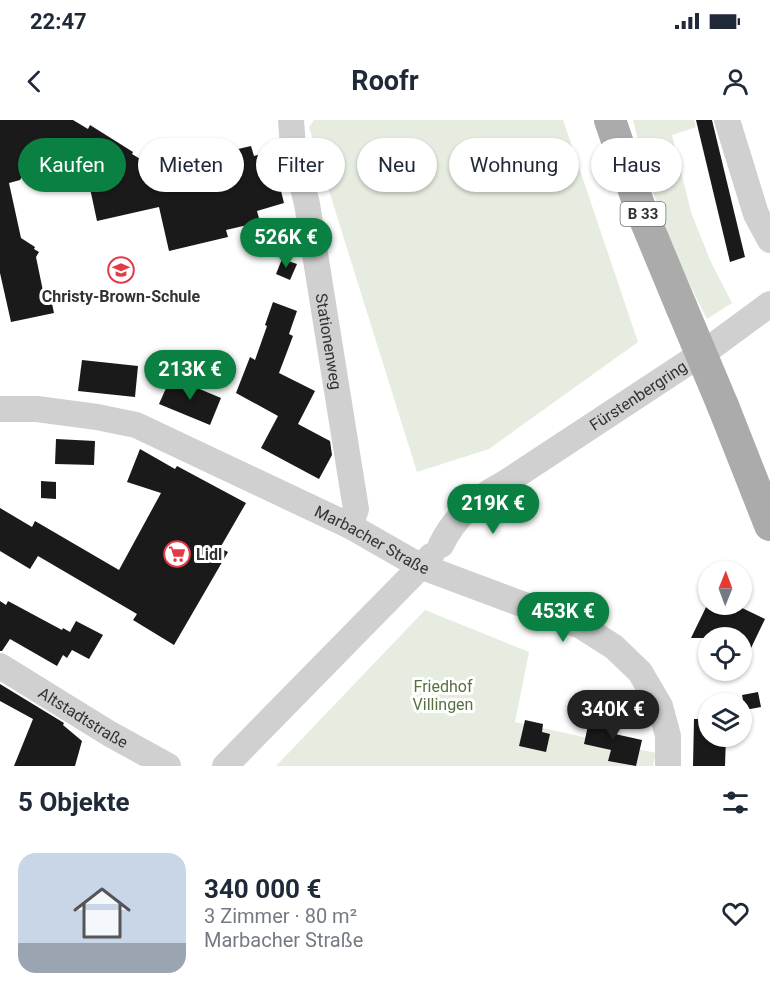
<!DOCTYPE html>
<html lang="de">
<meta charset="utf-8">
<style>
:root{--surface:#fff;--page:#f2f2f3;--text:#1f2937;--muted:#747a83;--accent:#0b8043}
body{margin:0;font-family:Roboto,sans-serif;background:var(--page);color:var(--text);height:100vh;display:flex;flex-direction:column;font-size:22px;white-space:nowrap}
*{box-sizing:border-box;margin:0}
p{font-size:20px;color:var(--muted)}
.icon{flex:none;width:33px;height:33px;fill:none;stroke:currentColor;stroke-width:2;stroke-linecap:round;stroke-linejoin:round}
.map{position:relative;height:646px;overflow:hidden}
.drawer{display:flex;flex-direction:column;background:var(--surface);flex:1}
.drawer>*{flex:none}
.guide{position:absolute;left:18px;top:18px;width:735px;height:54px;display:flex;gap:12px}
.needle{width:39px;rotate:1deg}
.fabs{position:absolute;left:698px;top:441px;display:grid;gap:12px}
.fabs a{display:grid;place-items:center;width:54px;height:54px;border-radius:50%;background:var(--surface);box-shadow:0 2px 4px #0004;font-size:30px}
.price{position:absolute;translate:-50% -51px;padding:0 14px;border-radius:21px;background:var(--accent);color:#fff;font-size:20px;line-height:39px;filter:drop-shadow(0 2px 3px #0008)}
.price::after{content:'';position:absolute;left:50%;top:36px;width:18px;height:14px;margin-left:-9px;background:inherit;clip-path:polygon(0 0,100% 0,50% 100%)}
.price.active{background:#222;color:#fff}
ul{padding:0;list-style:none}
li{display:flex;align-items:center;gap:18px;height:150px;padding:0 18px}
li span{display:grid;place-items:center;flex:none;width:168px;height:120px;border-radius:18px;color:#555}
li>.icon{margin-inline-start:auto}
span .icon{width:72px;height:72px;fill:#fffc;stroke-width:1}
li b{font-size:26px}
h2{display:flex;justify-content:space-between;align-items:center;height:72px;padding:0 18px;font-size:26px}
.chip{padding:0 21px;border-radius:27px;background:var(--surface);box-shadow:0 2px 4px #0004;font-size:21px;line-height:54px}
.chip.active{background:var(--accent);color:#fff}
.status{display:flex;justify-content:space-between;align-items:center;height:42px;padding:0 30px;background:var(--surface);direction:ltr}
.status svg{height:16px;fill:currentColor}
header{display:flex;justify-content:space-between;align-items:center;height:78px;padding:0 18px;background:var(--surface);font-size:27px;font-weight:700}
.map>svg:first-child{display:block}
.green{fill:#e6ecdf}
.building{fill:#1a1a1a}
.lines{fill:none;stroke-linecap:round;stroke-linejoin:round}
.minor{stroke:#d0d0d0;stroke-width:26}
.major{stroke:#ababab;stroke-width:32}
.major-bridge{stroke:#ababab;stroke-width:32}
.labels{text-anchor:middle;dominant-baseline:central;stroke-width:6;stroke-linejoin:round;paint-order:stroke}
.shield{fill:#fff;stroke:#707070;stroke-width:1.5}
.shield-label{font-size:15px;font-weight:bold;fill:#333}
.poi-label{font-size:16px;font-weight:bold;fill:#333;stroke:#fff}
.street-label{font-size:16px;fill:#333;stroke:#fff}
.park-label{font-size:16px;fill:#56703f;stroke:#fff}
</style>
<div class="status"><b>22:47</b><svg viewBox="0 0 49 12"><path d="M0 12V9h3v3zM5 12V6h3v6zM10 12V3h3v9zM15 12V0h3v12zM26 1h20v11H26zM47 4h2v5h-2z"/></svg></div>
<header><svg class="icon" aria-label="back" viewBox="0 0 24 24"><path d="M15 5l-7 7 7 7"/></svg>Roofr<svg class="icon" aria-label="person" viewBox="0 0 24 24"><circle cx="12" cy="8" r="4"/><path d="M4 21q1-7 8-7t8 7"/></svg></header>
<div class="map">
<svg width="770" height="646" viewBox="0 0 770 646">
<rect width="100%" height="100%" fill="#fff"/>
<g class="green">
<path d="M314,0h249l75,222 -149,107 -72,23 -108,-345z"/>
<path d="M633,0h61l2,7 -24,8 19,77 19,48 22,43 -25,16c-33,-63 -58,-130 -74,-199z"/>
<path d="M425,490l104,42 -14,70 141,31 -3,13h-377z"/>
</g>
<g class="building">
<path d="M0,0h73l15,9 2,-4 43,27 -1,2 23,14 96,-22 3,10 17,-5 13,52 -27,8 3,11 -34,8 2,7 -59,14 -10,-44 -62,14 -9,-42 -42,-26 -12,3 -14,24 -11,3 12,55 14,9 -1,2 5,3 -3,5 7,34 6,-2 5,24 -43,9 -11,-49z"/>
<path d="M696,0h16l33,137 -15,5z"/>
<path d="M282,139l15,5 -7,16 -14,-6z"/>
<path d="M273,182l24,9 -8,23 4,2 -14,37 36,18 -17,33 32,17 2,14 -13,24 -58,-31 17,-32 -42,-23 14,-36 5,3 12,-34 -2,-1z"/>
<path d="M82,240l56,6 -3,31 -57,-6z"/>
<path d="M171,257l50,21 -11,27 -51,-21z"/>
<path d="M56,319l39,2 -1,24 -39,-1z"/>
<path d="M140,329l35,20 2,-3 69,37 -26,45 8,4 -54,93 -41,-25 4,-6 -99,-58 -8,13 -30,-18v-43l32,19 3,-6 84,49 42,-77 -34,-11z"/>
<path d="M41,361l15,1v17l-15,-1z"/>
<path d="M0,481l6,4 2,-4 54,29 1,-2 7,4 6,-11 27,14 -14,24 -17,-9 -5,8 -4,-3 -6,11 -47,-27 -8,12h-2z"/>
<path d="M708,483l9,1 18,9 3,-7 27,13 -24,50v-31h-50z"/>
<path d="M0,564l64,39 -1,2 19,16 -7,25h-61l19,-47 -33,-18z"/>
<path d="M758,572l3,15 -16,3 -3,-15z"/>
<path d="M590,596l28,6 -3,12 27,6 -6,26 -28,-5 3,-11 -27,-6z"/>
<path d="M694,599h14v17h18l-1,30h-32z"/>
<path d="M525,600l18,4 -1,8 8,2 -4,18 -27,-6z"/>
</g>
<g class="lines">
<g class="minor">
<path id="s1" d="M291,0l2,27 14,57 49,305 -6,17"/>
<path d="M727,0l29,94 14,26"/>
<path id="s2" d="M0,289h37l60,8 39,8 214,101 70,40 161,60 33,21 26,25 20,34 8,30v30"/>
<path id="s3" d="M441,425c14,-29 36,-47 64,-62l208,-137 57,-42"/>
<path id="s4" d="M0,546l110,68 58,32"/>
<path d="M225,646l206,-210"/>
</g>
<g class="major">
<path d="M610,0l29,85 42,101"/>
<path d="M723,286l47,119"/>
</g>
<path class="major-bridge" d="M681,186l42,100"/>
</g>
<defs>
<g id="school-ring" transform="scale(1.35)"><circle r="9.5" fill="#fff" stroke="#e63946" stroke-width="1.5"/><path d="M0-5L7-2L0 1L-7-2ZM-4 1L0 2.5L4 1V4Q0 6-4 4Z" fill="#e63946"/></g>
<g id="supermarket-ring" transform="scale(1.35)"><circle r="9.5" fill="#fff" stroke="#e63946" stroke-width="1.5"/><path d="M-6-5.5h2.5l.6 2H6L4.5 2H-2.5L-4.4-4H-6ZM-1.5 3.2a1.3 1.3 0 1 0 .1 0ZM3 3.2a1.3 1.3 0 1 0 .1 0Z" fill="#e63946"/></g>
</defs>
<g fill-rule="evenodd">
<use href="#school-ring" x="121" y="150"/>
<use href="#supermarket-ring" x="177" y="434"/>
</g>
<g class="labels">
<rect class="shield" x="620.5" y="82" width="45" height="24" rx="4.5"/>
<g class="shield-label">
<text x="643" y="94">B 33</text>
</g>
<g class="poi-label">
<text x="121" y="176">Christy-Brown-Schule</text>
<text x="196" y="434" text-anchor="start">Lidl</text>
</g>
<g class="street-label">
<text stroke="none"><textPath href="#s1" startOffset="225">Stationenweg</textPath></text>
<text stroke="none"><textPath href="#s3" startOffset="250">Fürstenbergring</textPath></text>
<text stroke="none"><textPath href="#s2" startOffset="400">Marbacher Straße</textPath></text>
<text stroke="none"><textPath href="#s4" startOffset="98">Altstadtstraße</textPath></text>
</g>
<g class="park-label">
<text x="443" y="566">Friedhof<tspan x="443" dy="18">Villingen</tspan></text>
</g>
</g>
</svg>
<div class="fabs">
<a><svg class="needle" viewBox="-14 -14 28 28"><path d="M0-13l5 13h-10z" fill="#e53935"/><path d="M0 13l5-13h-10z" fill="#747a83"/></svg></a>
<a><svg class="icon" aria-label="locate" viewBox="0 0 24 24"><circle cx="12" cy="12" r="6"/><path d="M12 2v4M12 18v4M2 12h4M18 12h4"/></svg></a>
<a><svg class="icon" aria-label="layers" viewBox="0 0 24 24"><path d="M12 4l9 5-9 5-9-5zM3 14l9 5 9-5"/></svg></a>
</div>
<b class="price" style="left:286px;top:149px">526K €</b>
<b class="price" style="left:190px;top:281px">213K €</b>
<b class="price" style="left:493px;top:415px">219K €</b>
<b class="price" style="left:563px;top:523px">453K €</b>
<b class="price active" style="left:613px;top:621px">340K €</b>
<div class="guide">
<a class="chip active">Kaufen</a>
<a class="chip">Mieten</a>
<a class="chip">Filter</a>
<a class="chip">Neu</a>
<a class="chip">Wohnung</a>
<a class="chip">Haus</a>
</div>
</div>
<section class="drawer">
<h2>5 Objekte<svg class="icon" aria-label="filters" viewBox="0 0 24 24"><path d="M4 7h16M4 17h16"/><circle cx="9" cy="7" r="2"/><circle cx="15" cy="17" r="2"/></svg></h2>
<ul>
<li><span style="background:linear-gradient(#c9d6e8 75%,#9aa5b1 0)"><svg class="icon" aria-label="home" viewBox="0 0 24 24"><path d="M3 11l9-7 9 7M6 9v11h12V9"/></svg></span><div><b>340 000 €</b><p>3 Zimmer · 80 m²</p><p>Marbacher Straße</p></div><svg class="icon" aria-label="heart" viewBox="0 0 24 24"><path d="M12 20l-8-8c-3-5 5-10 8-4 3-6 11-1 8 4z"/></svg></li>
</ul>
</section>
